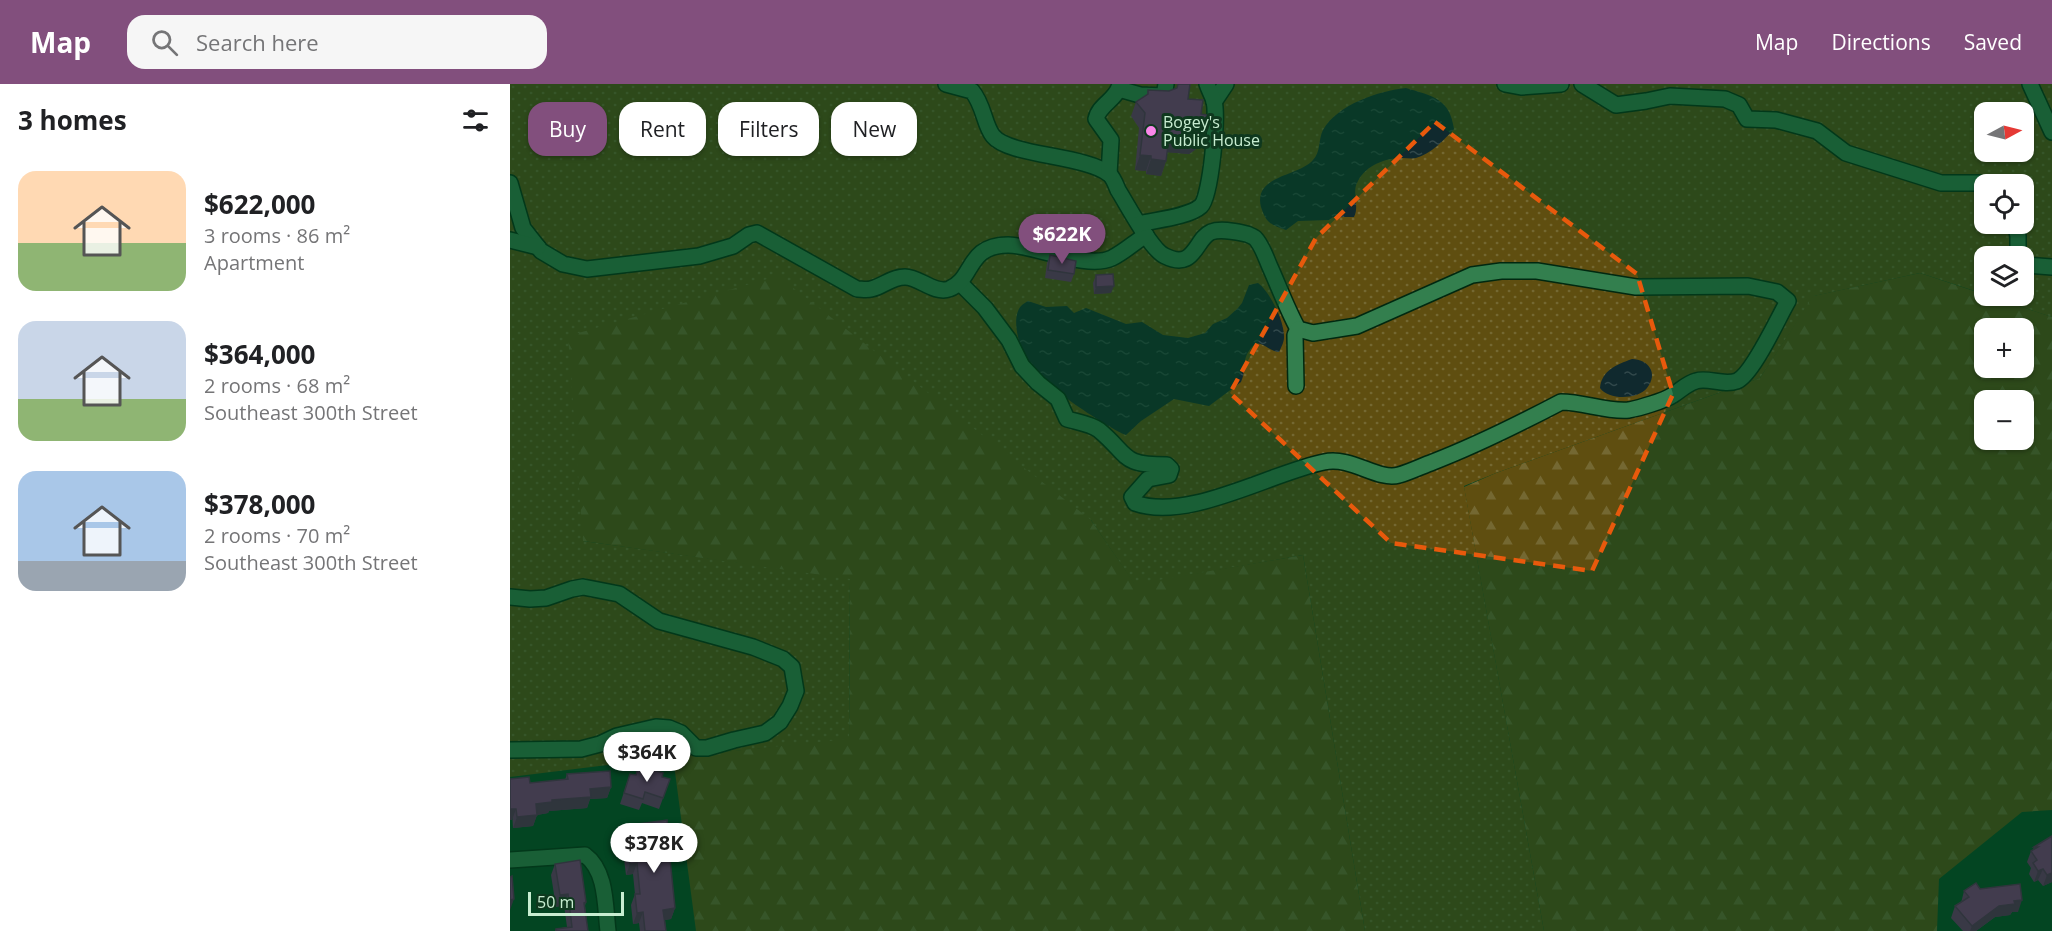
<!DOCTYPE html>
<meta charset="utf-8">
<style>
:root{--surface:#fff;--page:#f6f6f6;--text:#202124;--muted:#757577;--accent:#824f7d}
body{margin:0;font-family:"Open Sans",sans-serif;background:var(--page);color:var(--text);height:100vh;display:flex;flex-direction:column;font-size:22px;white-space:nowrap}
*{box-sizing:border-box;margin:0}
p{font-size:20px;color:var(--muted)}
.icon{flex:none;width:33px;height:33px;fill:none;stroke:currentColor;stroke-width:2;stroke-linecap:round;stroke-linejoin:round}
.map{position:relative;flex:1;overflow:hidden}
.panel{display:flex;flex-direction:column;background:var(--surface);width:510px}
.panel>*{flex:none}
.top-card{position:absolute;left:18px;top:18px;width:570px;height:54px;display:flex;gap:12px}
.needle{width:39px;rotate:83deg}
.controls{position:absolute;left:1464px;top:18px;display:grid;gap:12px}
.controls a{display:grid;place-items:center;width:60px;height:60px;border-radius:12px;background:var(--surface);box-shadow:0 2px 4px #0004;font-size:30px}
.scale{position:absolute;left:18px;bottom:15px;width:96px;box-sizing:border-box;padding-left:6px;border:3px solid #c8edd1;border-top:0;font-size:16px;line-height:21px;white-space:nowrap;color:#c8edd1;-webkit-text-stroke:4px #0f381e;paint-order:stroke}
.price{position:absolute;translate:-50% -51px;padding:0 14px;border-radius:21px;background:#fff;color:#222;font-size:20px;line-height:39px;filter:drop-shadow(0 2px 3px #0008)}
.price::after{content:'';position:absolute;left:50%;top:36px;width:18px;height:14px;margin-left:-9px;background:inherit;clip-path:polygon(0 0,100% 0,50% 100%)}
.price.current{background:var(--accent);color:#fff}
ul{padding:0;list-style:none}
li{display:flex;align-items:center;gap:18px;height:150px;padding:0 18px}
li span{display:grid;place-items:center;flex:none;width:168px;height:120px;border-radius:18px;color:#555}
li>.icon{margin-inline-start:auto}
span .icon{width:72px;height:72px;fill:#fffc;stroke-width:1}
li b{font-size:26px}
h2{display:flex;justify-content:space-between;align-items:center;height:72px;padding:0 18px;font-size:26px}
.chip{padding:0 21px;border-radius:18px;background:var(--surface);box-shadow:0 2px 4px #0004;font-size:21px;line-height:54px}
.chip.current{background:var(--accent);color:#fff}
header{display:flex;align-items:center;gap:36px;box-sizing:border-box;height:84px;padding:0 30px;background:var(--accent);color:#fff}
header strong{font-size:28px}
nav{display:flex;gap:33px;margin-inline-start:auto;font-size:21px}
.search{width:420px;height:54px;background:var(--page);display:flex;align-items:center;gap:15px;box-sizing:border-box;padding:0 21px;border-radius:18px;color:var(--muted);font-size:22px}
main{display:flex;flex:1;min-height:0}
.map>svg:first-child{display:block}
.grass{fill:url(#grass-dots);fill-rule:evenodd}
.forest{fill:url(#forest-firs);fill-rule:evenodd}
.water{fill:url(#water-ripples)}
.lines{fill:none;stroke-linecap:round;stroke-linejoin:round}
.minor-casing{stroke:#002810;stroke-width:18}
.minor{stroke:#337f4e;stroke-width:15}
.wall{fill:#7b2a72}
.shaded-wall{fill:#64225c}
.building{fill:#8f3184;stroke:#64225c;stroke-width:1.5}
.marked{fill:none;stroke:#e8590c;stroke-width:4.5;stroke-dasharray:12 8;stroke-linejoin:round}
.poi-dot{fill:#f987e9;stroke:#0f381e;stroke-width:2}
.labels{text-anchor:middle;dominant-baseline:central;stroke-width:6;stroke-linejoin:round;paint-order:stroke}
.poi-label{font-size:16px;fill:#c8edd1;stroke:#0f381e;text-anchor:start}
</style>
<header>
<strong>Map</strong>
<div class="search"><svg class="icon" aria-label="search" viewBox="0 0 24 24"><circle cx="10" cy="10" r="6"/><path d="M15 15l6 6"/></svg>Search here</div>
<nav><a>Map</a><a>Directions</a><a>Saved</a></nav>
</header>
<main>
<section class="panel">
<h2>3 homes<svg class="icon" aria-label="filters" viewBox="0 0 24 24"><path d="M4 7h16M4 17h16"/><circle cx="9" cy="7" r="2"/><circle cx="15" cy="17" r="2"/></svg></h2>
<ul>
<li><span style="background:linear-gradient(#ffd9b3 60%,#8fb573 0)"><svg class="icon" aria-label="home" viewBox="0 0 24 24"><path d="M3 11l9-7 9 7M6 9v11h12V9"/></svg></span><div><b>$622,000</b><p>3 rooms · 86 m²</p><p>Apartment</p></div></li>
<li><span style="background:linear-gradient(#c9d6e8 65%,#8fb573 0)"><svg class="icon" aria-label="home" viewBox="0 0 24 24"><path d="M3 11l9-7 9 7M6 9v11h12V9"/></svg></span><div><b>$364,000</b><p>2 rooms · 68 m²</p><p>Southeast 300th Street</p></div></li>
<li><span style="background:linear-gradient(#a9c7e8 75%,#9aa5b1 0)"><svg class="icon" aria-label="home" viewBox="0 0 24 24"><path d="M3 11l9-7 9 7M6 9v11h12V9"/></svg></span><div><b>$378,000</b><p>2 rooms · 70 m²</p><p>Southeast 300th Street</p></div></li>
</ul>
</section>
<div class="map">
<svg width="1542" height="847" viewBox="0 0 1542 847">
<defs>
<pattern id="grass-dots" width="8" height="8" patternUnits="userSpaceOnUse" patternTransform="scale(1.5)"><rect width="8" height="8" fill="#5f4e10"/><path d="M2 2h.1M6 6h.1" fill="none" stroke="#746832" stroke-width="1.8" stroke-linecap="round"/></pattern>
<pattern id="forest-firs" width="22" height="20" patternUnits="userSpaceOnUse" patternTransform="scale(1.5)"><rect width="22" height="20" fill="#5f4e10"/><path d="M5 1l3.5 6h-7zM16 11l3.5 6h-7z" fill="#746832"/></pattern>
<pattern id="water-ripples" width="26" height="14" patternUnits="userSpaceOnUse" patternTransform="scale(1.5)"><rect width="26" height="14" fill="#10292e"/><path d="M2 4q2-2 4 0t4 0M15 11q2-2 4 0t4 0" fill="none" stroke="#31484b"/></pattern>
</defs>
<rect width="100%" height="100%" fill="#044522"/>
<path class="grass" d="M0,0h1542v233l-64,-21h36v-40h-40v38l-64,-21 -106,23 -54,82 -264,95 -32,13 80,445h-179l-62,-376 -168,30 -44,-65 -508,21 267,37 -1,162 -176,17 -163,20zM1474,28h40v40h-40zM1474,100h40v40h-40z"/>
<g class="forest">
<path d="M1410,189l132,44v493l-30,2 -83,67 -2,52h-393l-80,-444 32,-14 264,-95 53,-82zM1474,244h40v40h-40zM1474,316h40v40h-40z"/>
<path d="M268,192l313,244 44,64 168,-29 62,376h-669l-23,-174 176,-18 1,-160 -267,-38 -15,-205z"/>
</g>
<g class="water">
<path d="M896,4c27,8 44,11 48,41 -10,11 -23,25 -38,29 -4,1 -9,0 -14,0 -16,0 -36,7 -44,23 -7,11 2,24 -4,36h-21l-4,3 -31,1 -12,9c-15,-5 -20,-7 -25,-23 -8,-32 37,-30 52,-47 8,-8 5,-20 10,-30 15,-26 56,-39 83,-42z"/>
<path d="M748,199c12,9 27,39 26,55 0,4 -3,10 -5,14 -9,-1 -14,-8 -23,-9 -17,15 -8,24 -15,39l-32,24 -35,-7 -33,22 -15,14c-17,-6 -85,-52 -95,-67 -9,-13 -22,-48 -10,-62 2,-2 5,-4 7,-5l18,6 21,-1 7,7 12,-5 40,16 16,-2 21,13 25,3 17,-5 8,-9 14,-6 11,-10 4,-5 7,-18z"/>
<path d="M1122,275c16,0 27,14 15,29 -8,11 -38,13 -47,0 2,-18 16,-23 32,-29z"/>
</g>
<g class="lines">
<g class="minor-casing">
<g id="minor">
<path d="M436,0l26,7c12,14 12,34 21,45 16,20 92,19 116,38 4,3 7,11 9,16 9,14 33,60 47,66 30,15 30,-17 46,-24 10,-4 26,0 36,2 2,1 7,3 8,4 7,7 11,20 15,29 9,20 17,42 28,62l15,4 44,-7 115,-51 29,-4h36l99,16 112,-1 29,6 11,9c-10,17 -35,73 -51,80 -14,5 -29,-4 -41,0 -10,3 -15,9 -23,14 -9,6 -34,13 -44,15 -23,2 -45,-8 -68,-8 -42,22 -84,43 -128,60 -11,4 -23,10 -34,13 -22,6 -47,-19 -75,-13 -54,11 -136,60 -189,41l-3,-6 16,-18 21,-4 2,-6 -4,-4c-47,0 -37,-9 -68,-35 -8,-6 -22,-8 -32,-11l-9,-20 -20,-16 -16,-17 -13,-26 -24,-32 -25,-25"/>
<path d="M995,0l16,3 40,-3"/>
<path d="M1072,0l34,21 30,-4 24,-5 55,3 14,6 8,14 29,1 41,11 29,22 95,30h38l5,6"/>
<path d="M1520,0l22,48"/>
<path d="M609,5l21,6 24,1 2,-12"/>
<path d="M704,18l12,-18"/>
<path d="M599,90l2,-34 -15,-21c3,-15 21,-19 24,-35"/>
<path d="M0,99l13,45 18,23 22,13 24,5 112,-13 34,-10 16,-11 8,-2 100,56c4,0 10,1 14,0 13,-3 20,-12 34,-12 14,0 29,17 44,12 25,-9 17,-44 59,-44 27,0 79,25 104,13 12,-6 23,-16 34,-23"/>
<path d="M629,140c16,-4 50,-7 62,-18 10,-10 17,-90 13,-105 -2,-6 -5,-11 -7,-17"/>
<path d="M1505,140l3,12v20"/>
<path d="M0,156l28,7"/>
<path d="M1514,181l28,2"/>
<path d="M786,302l-1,-51 3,-6"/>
<path d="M0,513l20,2 16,-1 26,-9 11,-2 36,7 40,27 94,26 30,12 9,8 4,24 -6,15 -10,16 -15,11 -31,7 -27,8h-11l-15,-15 -12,-5 -13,-1 -39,9 -17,8 -19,5 -71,1"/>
<path d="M0,776l75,-5c22,16 20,52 23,76"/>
</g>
</g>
<use href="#minor" class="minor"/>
</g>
<g class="wall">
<path d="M638,6l40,9 13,15 4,18 -6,15 -10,7 -22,-2 -1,9 -5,15 -15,-2v-3l-11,-1 4,-42 -8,-12 5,-14 11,-8z"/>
<path d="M540,171l24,19 -3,8 -26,-4 2,-15z"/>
<path d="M586,191l15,18 -17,1 -1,-11z"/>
<path d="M57,690l44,13 -4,11 -17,1 -3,9 -38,3 -1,2 -11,2 -4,11 -20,2 -3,-49 20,4 35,-3z"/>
<path d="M120,690l5,1 27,2 8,2 -11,30 -17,-6 -3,7 -19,-6z"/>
<path d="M129,740l31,41 5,43 -4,11 -6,1 1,11h-26l-1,-8 -6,1 -2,-19 4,-11 -2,-20 -7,1 -2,-16 4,-11 8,-1 -1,-12z"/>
<path d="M1542,752v46l-9,4 -5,-6 -4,2 -5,-8 2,-6 -4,-6 4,-11 2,-1 1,-3z"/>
<path d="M45,780l31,38 -1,4 3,25h-33l1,-2 11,-2 -3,-22 -8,2 -5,-32z"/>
<path d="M1470,805l38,23h-6l-2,3 -15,2 -19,14h-13l-12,-13 4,-12 6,-3 3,-12z"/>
</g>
<g class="shaded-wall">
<path d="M695,48l-6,15 -10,7 -25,-2 5,-15z"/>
<path d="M630,71l11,1 -5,15 -11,-1z"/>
<path d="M641,75l15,2 -5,15 -15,-2z"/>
<path d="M604,202l-3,7 -17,1 2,-7z"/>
<path d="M101,703l-4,11 -17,1 -3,9 -38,3 -1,2 -11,2 -4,11 -20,2 4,-11 19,-13 54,-15z"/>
<path d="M0,725h6l-4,11h-2z"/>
<path d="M127,779l-4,11 -7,1 4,-11z"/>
<path d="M1533,785l-5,11 -4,2 4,-11z"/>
<path d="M1542,789v9l-9,4 4,-11z"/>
<path d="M58,810l-4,11 -8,2 4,-12z"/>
<path d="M4,815l-4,11v-10z"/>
<path d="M1512,816l-4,12h-6l-2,3 -15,2 -19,14h-6l2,-5 27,-20 15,-5z"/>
<path d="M165,824l-4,11 -12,2 4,-11z"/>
<path d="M133,828l-4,11 -6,1 4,-11z"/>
</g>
<g class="building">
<path d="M668,0h12l-2,15 15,1 -2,14 6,1 -2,17 -10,7 -26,-2 -3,24 -15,-2v-3l-11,-1 5,-42 -9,-11 12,-8v-4l21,1 8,-3z"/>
<path d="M540,171l26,6 -2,13 -26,-4z"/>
<path d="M603,190l1,12 -18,1v-12z"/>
<path d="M129,681l24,8 -1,4 8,2 -7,19 -18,-6 -2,7 -19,-6 6,-19 6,1z"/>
<path d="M100,687l1,16 -21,2 1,8 -39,3v2l-16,2 1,11 -20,2 -1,-8h-6v-30l19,-2 1,6 38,-4 -1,-5z"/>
<path d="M157,736l6,38 -3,1 5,49 -12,2 3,21h-21l-2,-19 -6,1 -2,-19h5l-3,-31 -7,1 -2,-16 14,-1 -3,-23z"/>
<path d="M1542,752v37l-5,2 -4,-6 -5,2 -5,-8 4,-3 -6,-9 7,-4h-4z"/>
<path d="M70,776l6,42 -2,1 4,28h-32v-2l16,-2 -4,-33 -8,1 -5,-31z"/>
<path d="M2,792l2,23 -4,1v-23z"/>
<path d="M1466,799l4,6 40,-5 2,16 -8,1 1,3 -16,2 -27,20 -17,-20 14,-9 -5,-6z"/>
</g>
<path d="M0 0H1542V847H0ZM925,38l202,152 36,120 -81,177 -201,-28 -161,-150 86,-155z" fill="#044522" fill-opacity=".55" fill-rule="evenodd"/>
<path class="marked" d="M925,38l202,152 36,120 -81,177 -201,-28 -161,-150 86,-155z"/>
<circle class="poi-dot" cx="641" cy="47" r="6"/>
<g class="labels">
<g class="poi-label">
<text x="653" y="38">Bogey's<tspan x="653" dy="18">Public House</tspan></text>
</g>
</g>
</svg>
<div class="controls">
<a><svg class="needle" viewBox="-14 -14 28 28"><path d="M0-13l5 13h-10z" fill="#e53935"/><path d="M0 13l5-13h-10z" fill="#757577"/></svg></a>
<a><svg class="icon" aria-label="locate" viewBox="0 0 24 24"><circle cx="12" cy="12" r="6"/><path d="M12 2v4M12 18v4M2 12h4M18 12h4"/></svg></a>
<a><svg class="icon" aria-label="layers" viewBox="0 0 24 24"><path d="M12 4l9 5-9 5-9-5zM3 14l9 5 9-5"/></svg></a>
<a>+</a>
<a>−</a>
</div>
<div class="scale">50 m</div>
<b class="price current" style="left:552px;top:181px">$622K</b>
<b class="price" style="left:137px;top:699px">$364K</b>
<b class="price" style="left:144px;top:790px">$378K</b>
<div class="top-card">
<a class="chip current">Buy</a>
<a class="chip">Rent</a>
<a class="chip">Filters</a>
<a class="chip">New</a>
</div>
</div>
</main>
